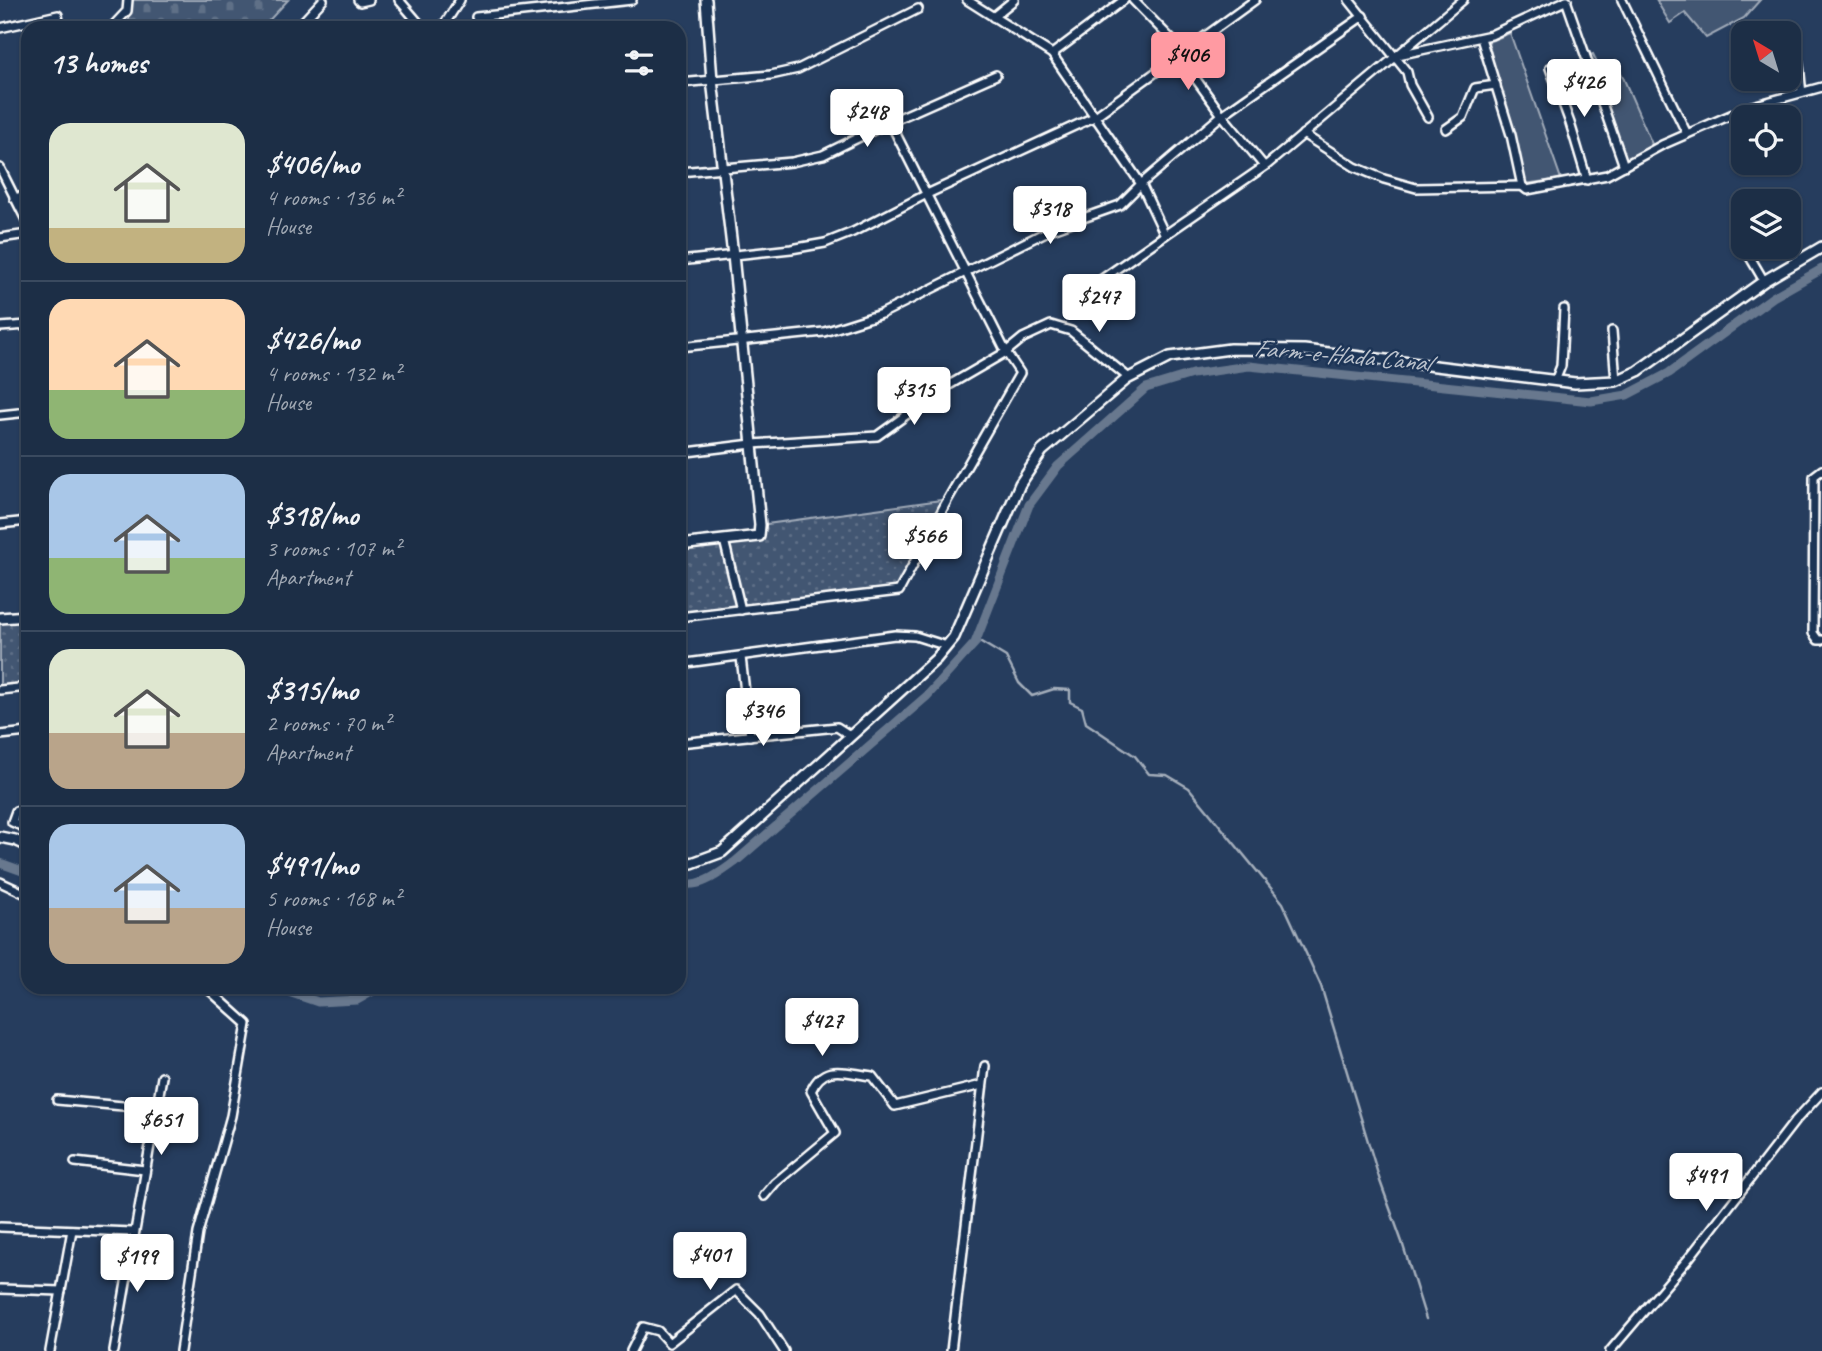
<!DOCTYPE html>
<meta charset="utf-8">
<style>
:root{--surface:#1c2e46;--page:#25364d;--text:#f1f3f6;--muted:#a0a8b3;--line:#3a4a5f;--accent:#ff9aa2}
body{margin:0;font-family:Caveat,sans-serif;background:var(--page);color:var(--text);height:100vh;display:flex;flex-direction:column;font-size:26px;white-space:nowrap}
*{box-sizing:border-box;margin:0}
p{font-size:23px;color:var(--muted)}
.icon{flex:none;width:38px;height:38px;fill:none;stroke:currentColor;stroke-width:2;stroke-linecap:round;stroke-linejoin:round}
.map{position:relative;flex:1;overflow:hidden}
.details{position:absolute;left:21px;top:21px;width:665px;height:973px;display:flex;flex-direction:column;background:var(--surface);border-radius:21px;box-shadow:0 2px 5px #0004,0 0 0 2px var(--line)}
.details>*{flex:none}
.needle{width:46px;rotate:322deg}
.buttons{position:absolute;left:1731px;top:21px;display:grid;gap:14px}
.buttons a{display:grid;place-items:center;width:70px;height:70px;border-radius:14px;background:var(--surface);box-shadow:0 2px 5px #0004,0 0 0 2px var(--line);font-size:35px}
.price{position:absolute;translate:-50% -60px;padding:0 16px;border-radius:7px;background:#fff;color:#222;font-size:23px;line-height:46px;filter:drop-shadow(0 2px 4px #0008)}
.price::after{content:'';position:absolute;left:50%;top:42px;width:21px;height:16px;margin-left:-10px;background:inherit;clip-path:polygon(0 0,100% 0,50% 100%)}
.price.current{background:var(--accent);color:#111}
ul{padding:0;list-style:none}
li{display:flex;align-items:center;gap:21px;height:175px;padding:0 28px}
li+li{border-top:2px solid var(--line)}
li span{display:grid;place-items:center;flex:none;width:196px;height:140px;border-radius:21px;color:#555}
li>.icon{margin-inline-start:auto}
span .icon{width:84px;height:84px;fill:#fffc;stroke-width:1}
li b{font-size:30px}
h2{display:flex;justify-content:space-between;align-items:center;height:84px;padding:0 28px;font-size:30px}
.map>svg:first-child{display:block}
.grass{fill:url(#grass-dots);stroke:#a0aab8;stroke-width:2}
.cemetery{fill:url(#cemetery-stones);stroke:#a0aab8;stroke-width:2}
.garden{fill:#425672;stroke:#a0aab8;stroke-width:2}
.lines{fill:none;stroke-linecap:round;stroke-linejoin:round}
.stream{stroke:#a4aebb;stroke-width:2.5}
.canal{stroke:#67788e;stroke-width:9}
.minor-casing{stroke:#fff;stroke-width:12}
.tertiary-casing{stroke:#fff;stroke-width:14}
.minor{stroke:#1d3557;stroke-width:7}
.tertiary{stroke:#1d3557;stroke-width:9}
.labels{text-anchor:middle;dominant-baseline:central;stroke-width:5;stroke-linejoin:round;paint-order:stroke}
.water-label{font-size:26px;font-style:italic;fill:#bbc2cc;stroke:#1d3557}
</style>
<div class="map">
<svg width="1822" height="1351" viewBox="0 0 1822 1351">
<defs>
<pattern id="grass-dots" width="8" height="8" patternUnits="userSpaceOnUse" patternTransform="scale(1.75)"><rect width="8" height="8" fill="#425672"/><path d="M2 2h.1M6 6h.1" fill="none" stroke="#5e6f87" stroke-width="1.8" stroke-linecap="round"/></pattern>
<pattern id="cemetery-stones" width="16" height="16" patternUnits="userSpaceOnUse" patternTransform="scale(1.75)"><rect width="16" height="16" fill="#425672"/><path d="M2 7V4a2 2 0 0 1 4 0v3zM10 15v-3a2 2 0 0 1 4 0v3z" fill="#5e6f87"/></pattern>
</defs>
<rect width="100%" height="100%" fill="#263d5e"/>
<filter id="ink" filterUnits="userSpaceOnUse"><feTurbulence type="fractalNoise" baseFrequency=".0143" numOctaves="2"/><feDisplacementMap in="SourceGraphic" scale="14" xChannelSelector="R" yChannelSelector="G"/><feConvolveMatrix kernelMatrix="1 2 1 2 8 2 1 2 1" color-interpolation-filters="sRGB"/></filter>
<g filter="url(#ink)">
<g class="grass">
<path d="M948,499l-49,92 -220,26v-72l80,-9 1,-11z"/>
<path d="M28,616v71l-28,3v-72z"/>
</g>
<path class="cemetery" d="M128,0h160l-26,28h-136l3,-8 -4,-6z"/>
<g class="garden">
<path d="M1656,0h104l-16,18 -38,20 -21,-25 -15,10z"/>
<path d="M1510,33l51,146 -37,5 -36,-142z"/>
<path d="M1593,54l6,13 17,-6 36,83 -1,3 -30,14 -37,-104z"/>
</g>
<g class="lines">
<path class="stream" d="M976,639l30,18 13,26 13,13 22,-7 16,1v12l12,6 4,15 49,33 14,18 18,1 22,13 94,115 38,83 59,195 22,61 24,77"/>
<g class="canal">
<path d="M0,863l28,10"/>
<path d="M679,883c21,6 39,-9 56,-21l192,-166 48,-53 54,-138 29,-39 88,-78 46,-14 57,-8 342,35 36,-6 42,-22 104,-76 49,-28"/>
<path d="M274,987l44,15 39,-2 23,-13"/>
</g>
<g class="minor-casing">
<g id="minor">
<path d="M358,0l2,2 9,-2"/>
<path d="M399,0l24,28"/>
<path d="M967,0l85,54 89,130 24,51 -93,65"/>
<path d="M1133,0l39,40 7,16 43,59 42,51"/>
<path d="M1349,0l58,72 3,13 18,32"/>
<path d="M1566,0l58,166"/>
<path d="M1622,0l65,134"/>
<path d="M476,17l156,-17"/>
<path d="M993,17l21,-17"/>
<path d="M0,28l58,-13 2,13"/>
<path d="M111,28l16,-17 1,-11"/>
<path d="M297,28l26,-28"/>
<path d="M442,28l18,-28"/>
<path d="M1481,38l30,97 11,51"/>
<path d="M1788,38c13,12 11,38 14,54"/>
<path d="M1052,54l72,-54"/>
<path d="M1398,55l93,-20 76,-35"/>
<path d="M1550,68l20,55 17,57"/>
<path d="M679,83l92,-8 27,-6 120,-60"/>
<path d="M1446,129l17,-12 12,-29 21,-3"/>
<path d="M1303,134l52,33 29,12 32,9 106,-2 5,4 80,-15 55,-30 87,-38 73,-20"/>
<path d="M0,168l28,56"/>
<path d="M679,172l113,-10 31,-7 67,-33 106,-47"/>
<path d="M14,198l14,-3"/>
<path d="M1165,235l103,-71 195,-164"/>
<path d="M0,238l28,-4"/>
<path d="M1744,247l20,34"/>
<path d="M679,261l112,-12 34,-6 28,-11 72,-37 169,-78 161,-117"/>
<path d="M0,327l28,-2"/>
<path d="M1612,331l4,50"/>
<path d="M679,347l145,-15 57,-18 171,-85 68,-24 21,-21 81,-69 141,-99"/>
<path d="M1555,381l6,-15 3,-57"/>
<path d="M0,415l28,-3"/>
<path d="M679,453l73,-9 125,-8 67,-48 62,-36 17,-14 28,-13 20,6 58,47"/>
<path d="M1822,470l-8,6 -1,157 5,7h4"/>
<path d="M0,524l28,-3"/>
<path d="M724,540l17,70"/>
<path d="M679,617l220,-26 49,-92 72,-126 -14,-21 -116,-230"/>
<path d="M741,657l9,79"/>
<path d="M679,664l216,-29 20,1 32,10"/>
<path d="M0,690l28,-3"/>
<path d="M0,735l28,-3"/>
<path d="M679,743l158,-16 14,9"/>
<path d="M28,809l-12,2 -4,11 16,7"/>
<path d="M0,882l28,13"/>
<path d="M57,1100l99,9"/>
<path d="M75,1162l70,8"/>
<path d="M764,1196l11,-13 60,-50 -24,-42c13,-29 34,-18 61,-15l23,30 87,-21"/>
<path d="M0,1227l133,5"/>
<path d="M0,1289l61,2"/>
<path d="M50,1351l22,-121"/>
<path d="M114,1351l48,-274"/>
<path d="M180,1351l18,-118 33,-117 16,-92 -41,-37"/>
<path d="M631,1351l12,-24 15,4 11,12 67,-53 24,24 24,37"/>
<path d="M951,1351l34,-285"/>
<path d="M1610,1351l79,-93 106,-137 27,-29"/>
</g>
</g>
<g class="tertiary-casing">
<g id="tertiary">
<path d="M679,545l80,-9 1,-11 -27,-270 -21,-175 -6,-80"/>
<path d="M0,618l28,-2"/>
<path d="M0,837l15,3 13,6"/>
<path d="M679,861l13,2 30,-11 214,-193 18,-22 66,-153 22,-33 85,-72 43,-22 60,-8 74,1 271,33 41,-2 22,-10 126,-90 58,-34"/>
</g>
</g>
<use href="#minor" class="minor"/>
<use href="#tertiary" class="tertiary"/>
</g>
</g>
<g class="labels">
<g class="water-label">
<text transform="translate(1342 355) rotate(5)">Farm-e-Hada Canal</text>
</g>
</g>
</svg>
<div class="buttons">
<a><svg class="needle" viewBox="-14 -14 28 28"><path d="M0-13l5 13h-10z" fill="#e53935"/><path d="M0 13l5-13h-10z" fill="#a0a8b3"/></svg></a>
<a><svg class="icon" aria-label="locate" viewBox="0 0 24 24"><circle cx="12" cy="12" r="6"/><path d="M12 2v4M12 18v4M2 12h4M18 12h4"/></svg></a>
<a><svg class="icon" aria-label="layers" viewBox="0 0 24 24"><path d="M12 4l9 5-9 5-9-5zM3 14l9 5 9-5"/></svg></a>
</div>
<b class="price current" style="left:1188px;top:92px">$406</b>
<b class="price" style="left:1584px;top:119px">$426</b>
<b class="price" style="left:867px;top:149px">$248</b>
<b class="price" style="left:1050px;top:246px">$318</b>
<b class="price" style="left:1099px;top:334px">$247</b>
<b class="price" style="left:914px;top:427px">$315</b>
<b class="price" style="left:925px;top:573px">$566</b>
<b class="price" style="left:763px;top:748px">$346</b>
<b class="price" style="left:822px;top:1058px">$427</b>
<b class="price" style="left:161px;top:1157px">$651</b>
<b class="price" style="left:1706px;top:1213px">$491</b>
<b class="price" style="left:710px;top:1292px">$401</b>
<b class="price" style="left:137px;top:1294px">$199</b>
<section class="details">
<h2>13 homes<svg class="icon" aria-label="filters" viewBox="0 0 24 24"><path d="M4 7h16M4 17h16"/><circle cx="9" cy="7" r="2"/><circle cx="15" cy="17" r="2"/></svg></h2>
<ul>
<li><span style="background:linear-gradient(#dfe7d0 75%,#c2b280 0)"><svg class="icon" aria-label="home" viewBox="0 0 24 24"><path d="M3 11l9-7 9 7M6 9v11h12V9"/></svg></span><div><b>$406/mo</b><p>4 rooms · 136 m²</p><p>House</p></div></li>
<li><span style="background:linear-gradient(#ffd9b3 65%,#8fb573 0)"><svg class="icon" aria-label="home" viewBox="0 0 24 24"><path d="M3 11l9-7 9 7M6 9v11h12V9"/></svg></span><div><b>$426/mo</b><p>4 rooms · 132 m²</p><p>House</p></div></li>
<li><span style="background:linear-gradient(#a9c7e8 60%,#8fb573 0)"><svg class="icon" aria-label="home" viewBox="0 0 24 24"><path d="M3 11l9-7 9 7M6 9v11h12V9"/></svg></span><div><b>$318/mo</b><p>3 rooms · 107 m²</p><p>Apartment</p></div></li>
<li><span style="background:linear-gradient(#dfe7d0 60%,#b9a48a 0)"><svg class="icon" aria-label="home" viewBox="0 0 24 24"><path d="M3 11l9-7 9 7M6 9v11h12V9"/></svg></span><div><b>$315/mo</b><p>2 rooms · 70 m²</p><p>Apartment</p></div></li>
<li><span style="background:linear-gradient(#a9c7e8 60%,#b9a48a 0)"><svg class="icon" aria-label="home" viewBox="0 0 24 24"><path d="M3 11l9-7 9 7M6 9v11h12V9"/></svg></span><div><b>$491/mo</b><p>5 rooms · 168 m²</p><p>House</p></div></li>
</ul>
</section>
</div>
